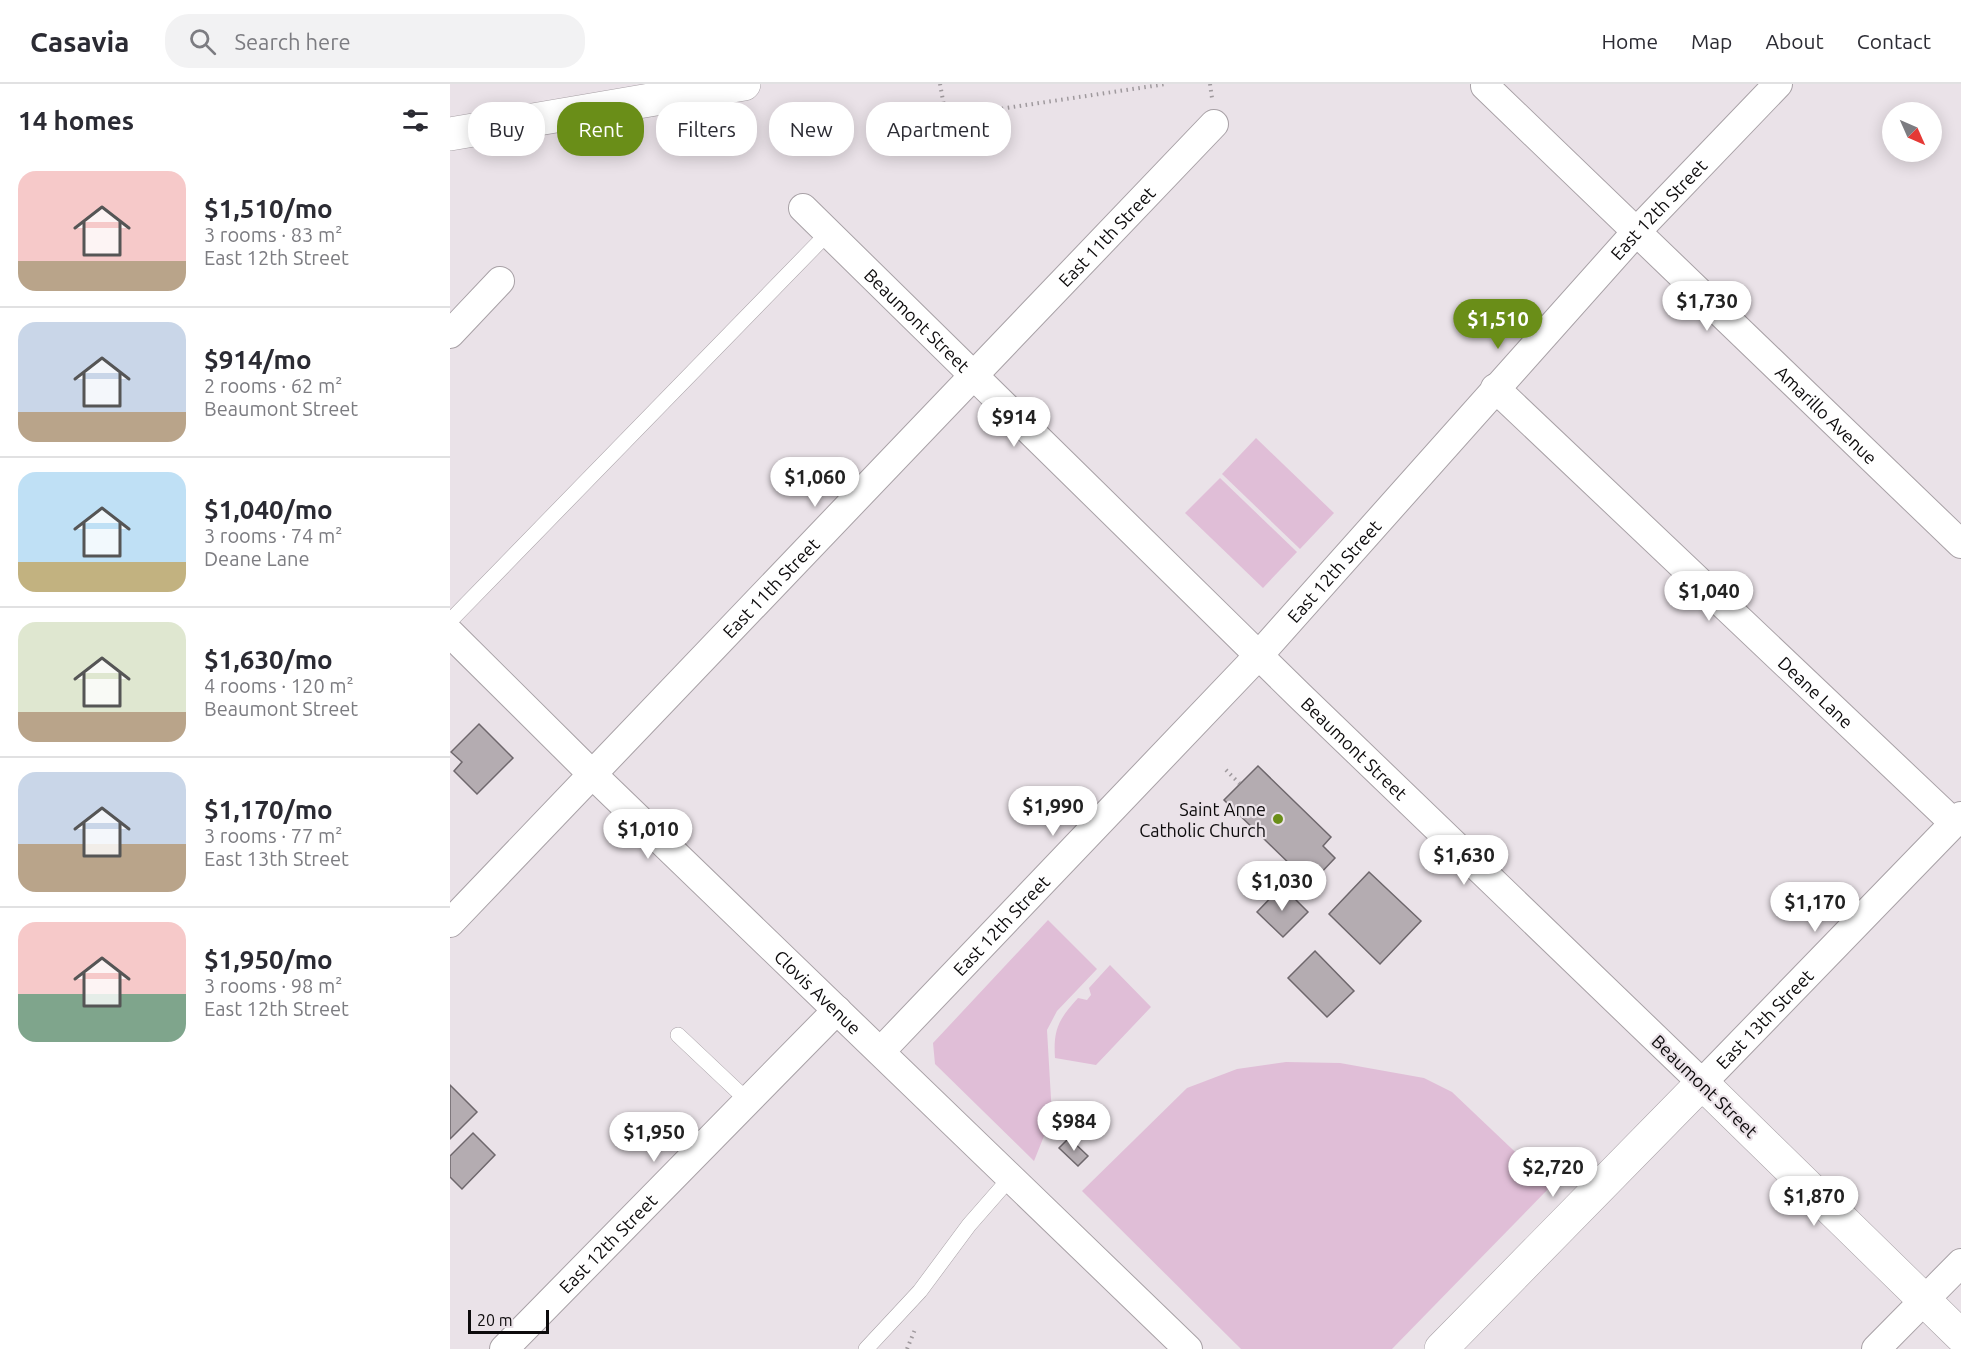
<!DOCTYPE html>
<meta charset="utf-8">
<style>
:root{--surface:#fff;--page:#f2f2f3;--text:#2b2b33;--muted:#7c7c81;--line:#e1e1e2;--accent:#6a8e18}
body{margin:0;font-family:Ubuntu,sans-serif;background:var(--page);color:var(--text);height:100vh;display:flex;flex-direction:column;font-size:22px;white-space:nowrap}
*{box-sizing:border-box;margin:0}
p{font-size:20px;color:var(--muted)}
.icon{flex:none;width:33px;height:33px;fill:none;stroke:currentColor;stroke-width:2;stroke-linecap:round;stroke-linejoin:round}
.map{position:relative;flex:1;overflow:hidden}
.sheet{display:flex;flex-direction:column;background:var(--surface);width:450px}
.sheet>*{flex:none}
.top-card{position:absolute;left:18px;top:18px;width:570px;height:54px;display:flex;gap:12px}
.needle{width:39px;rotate:135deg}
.fabs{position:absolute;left:1432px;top:18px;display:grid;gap:12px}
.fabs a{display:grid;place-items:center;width:60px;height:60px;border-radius:50%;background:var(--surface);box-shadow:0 3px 15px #0003;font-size:30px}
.scale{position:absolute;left:18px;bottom:15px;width:81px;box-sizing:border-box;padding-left:6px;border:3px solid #0d0b0c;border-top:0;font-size:16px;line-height:21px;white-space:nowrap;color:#0d0b0c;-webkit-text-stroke:4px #eae2e8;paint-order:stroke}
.price{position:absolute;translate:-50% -51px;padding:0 14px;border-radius:21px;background:#fff;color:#222;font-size:20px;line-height:39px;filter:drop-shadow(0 2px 3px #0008)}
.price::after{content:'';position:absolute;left:50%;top:36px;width:18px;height:14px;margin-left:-9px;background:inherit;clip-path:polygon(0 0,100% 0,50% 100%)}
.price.active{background:var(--accent);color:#fff}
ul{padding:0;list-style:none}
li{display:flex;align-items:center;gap:18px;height:150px;padding:0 18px}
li+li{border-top:2px solid var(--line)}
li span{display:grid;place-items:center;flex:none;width:168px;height:120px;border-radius:18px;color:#555}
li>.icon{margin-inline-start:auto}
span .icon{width:72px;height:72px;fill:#fffc;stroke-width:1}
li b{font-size:26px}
h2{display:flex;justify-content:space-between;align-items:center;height:72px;padding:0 18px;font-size:26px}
.chip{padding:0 21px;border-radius:24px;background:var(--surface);box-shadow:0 3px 15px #0003;font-size:21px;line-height:54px}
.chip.active{background:var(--accent);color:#fff}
header{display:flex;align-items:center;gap:36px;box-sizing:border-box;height:84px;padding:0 30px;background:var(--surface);border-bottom:2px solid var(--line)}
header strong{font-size:28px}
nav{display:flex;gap:33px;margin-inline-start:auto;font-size:21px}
.search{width:420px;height:54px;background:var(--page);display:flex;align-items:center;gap:15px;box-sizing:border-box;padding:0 21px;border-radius:24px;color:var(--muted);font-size:22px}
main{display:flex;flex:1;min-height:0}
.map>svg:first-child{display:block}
.green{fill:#e0bed7}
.building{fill:#b4acb1;stroke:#6e676c;stroke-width:1.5}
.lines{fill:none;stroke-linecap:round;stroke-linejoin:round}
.lane-casing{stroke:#a8a1a6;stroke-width:16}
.street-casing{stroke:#a8a1a6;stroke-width:30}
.secondary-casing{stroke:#a8a1a6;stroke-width:34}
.highway-casing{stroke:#a8a1a6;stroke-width:34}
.path{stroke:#9f999d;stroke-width:4;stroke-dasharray:1.5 4.5;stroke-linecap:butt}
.lane{stroke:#fff;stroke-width:15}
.street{stroke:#fff;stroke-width:28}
.secondary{stroke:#fff;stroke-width:33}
.highway{stroke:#fff;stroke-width:33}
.poi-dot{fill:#6a8e18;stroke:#eae2e8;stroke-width:2}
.labels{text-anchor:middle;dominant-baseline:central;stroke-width:4.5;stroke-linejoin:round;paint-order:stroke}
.street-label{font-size:18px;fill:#0d0b0c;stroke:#eae2e8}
.poi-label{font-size:18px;fill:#0d0b0c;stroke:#eae2e8;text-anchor:end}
</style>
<header>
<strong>Casavia</strong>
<div class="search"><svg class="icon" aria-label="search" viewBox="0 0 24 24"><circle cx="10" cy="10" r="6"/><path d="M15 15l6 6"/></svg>Search here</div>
<nav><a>Home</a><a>Map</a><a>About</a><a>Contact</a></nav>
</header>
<main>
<section class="sheet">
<h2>14 homes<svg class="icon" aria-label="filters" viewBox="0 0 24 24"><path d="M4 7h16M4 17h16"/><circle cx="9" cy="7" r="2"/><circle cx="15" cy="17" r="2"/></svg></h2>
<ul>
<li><span style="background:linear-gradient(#f6c9c9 75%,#b9a48a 0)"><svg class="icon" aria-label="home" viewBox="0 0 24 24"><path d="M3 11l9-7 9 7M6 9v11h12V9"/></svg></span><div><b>$1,510/mo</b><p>3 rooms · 83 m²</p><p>East 12th Street</p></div></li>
<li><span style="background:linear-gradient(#c9d6e8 75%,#b9a48a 0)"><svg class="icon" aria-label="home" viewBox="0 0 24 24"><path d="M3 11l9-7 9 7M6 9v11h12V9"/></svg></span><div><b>$914/mo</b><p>2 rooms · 62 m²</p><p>Beaumont Street</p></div></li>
<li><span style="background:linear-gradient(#bfe0f5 75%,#c2b280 0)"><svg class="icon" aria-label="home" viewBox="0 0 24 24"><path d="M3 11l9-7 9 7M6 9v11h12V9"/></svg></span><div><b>$1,040/mo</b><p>3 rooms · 74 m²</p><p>Deane Lane</p></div></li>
<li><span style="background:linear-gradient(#dfe7d0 75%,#b9a48a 0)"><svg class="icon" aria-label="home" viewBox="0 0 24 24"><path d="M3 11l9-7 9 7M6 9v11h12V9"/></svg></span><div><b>$1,630/mo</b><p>4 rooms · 120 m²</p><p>Beaumont Street</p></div></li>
<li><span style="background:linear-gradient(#c9d6e8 60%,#b9a48a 0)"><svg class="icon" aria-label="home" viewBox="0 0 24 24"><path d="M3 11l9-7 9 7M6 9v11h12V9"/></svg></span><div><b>$1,170/mo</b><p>3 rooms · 77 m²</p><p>East 13th Street</p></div></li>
<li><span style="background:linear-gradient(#f6c9c9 60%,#7fa58c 0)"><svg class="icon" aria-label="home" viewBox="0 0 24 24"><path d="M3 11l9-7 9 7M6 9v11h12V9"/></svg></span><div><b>$1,950/mo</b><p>3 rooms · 98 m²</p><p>East 12th Street</p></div></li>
</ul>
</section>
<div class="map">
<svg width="1511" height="1265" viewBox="0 0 1511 1265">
<rect width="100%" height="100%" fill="#eae2e8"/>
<g class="green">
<path d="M806,354l78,75 -34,36 -78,-75z"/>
<path d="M770,394l77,74 -34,36 -78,-75z"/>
<path d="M598,836l49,49 -40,42 -10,19 5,86 -18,45 -99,-97 -2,-21z"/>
<path d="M660,881l41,42 -55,58 -41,-7c-2,-29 4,-39 23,-60l9,2 4,-5 -2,-7z"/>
<path d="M836,978l54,1 84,15 28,14 99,94 -159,163h-151l-159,-158 105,-103 50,-19z"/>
</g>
<g class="building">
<path d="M29,640l34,34 -36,36 -23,-23 8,-9 -11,-10z"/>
<path d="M808,682l73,71 -8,9 12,12 -18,19 -12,-12 -7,7 -74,-72z"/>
<path d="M919,788l52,49 -41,43 -51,-50z"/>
<path d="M832,802l26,26 -25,25 -26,-25z"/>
<path d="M865,867l39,40 -27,26 -39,-39z"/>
<path d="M0,1001l27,27 -27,27z"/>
<path d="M23,1049l22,22 -33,34 -12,-12v-21z"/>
<path d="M619,1054l19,18 -10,10 -19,-18z"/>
</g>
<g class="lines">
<g class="lane-casing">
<g id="lane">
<path d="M0,537l378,-388"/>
<path d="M228,951l70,66"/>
<path d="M416,1265l54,-58 49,-66 42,-48"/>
</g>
</g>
<g class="street-casing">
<g id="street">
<path id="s1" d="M1035,2l476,458"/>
<path id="s2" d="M353,124l496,487 403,388 259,-267"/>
<path d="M0,250l50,-53"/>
<path id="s3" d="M1045,304l459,435"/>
<path id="s4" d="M0,549l142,141 596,575"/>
<path id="s5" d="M0,839l764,-799"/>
<path id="s6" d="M431,967l378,-396 377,-423 142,-148"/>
<path id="s7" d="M54,1265l333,-339"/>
<path d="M1426,1265l85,-86"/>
</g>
</g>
<g class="secondary-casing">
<path id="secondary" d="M991,1265l261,-266 259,253"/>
</g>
<g class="highway-casing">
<path id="highway" d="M0,50l294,-50"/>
</g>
<g class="path">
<path d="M490,0l6,33 220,-33"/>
<path d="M760,0l2,14"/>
<path d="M776,686l14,14"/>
<path d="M457,1265l9,-22"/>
</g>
<use href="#lane" class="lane"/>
<use href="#street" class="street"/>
<use href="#secondary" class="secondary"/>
<use href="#highway" class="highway"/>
</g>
<circle class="poi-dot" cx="828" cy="735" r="6"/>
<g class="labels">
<g class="street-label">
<text stroke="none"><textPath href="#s6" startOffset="1146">East 12th Street</textPath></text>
<text stroke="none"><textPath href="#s5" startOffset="950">East 11th Street</textPath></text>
<text stroke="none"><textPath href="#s2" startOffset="160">Beaumont Street</textPath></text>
<text stroke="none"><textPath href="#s1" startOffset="474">Amarillo Avenue</textPath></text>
<text stroke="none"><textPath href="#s6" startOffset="660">East 12th Street</textPath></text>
<text stroke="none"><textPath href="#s5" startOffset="464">East 11th Street</textPath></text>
<text stroke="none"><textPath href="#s3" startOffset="442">Deane Lane</textPath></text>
<text stroke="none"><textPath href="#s2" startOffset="772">Beaumont Street</textPath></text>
<text stroke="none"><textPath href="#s6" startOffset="174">East 12th Street</textPath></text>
<text stroke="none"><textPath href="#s4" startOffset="514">Clovis Avenue</textPath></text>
<text stroke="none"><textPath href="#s2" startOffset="1344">East 13th Street</textPath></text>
<text transform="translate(1255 1002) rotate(44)">Beaumont Street</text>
<text stroke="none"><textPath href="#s7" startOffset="148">East 12th Street</textPath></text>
</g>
<g class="poi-label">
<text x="816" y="725">Saint Anne<tspan x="816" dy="21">Catholic Church</tspan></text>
</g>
</g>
</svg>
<div class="fabs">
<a><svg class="needle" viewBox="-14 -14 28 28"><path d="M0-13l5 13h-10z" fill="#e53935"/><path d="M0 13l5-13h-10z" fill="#7c7c81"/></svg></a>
</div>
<div class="scale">20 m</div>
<b class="price" style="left:1257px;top:248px">$1,730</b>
<b class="price active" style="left:1048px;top:266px">$1,510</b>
<b class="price" style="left:564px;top:364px">$914</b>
<b class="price" style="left:365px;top:424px">$1,060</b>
<b class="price" style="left:1259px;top:538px">$1,040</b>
<b class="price" style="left:603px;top:753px">$1,990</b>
<b class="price" style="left:198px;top:776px">$1,010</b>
<b class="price" style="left:1014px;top:802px">$1,630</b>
<b class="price" style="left:832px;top:828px">$1,030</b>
<b class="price" style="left:1365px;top:849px">$1,170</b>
<b class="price" style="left:624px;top:1068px">$984</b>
<b class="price" style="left:204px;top:1079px">$1,950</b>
<b class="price" style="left:1103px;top:1114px">$2,720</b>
<b class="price" style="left:1364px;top:1143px">$1,870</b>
<div class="top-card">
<a class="chip">Buy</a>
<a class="chip active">Rent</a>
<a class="chip">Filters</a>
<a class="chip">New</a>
<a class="chip">Apartment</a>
</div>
</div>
</main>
